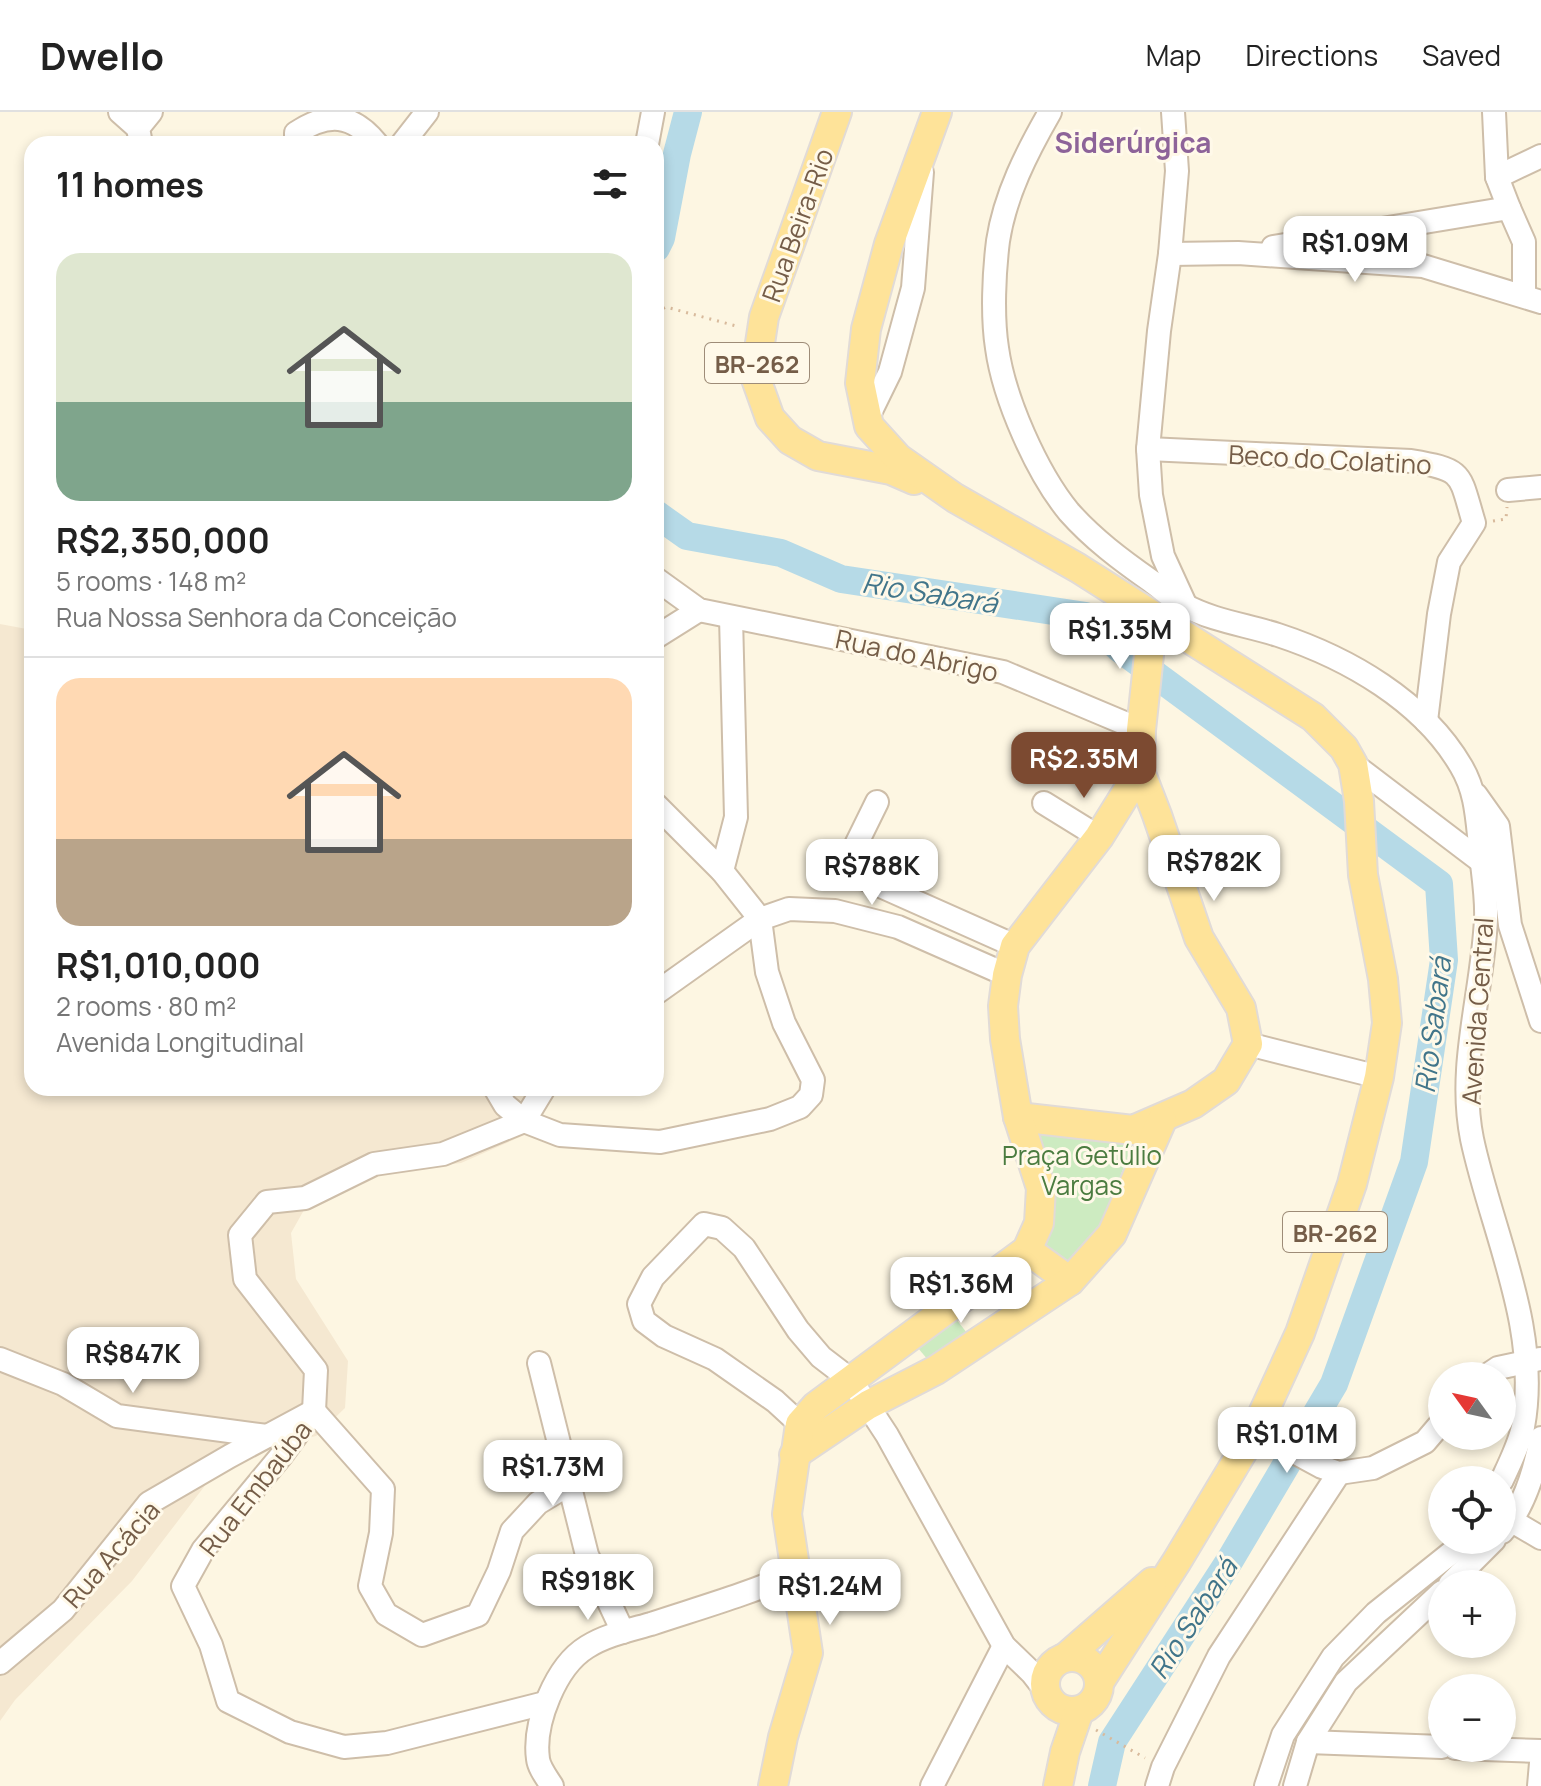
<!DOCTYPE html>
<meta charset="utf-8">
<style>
:root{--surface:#fff;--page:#f2f2f2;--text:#222;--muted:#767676;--line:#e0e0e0;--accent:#7c4a31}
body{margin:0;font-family:Manrope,sans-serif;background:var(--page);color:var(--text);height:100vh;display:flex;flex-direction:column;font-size:30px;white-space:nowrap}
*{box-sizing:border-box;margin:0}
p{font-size:26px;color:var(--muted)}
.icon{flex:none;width:44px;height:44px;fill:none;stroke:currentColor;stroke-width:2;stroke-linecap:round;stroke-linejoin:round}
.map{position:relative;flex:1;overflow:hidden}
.sheet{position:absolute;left:24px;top:24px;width:640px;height:960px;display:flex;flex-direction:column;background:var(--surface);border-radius:24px;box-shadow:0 4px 12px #0003}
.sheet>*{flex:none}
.needle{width:52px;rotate:303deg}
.controls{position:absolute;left:1428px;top:1250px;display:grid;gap:16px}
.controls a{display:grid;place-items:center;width:88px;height:88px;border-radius:50%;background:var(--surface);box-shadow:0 4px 12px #0003;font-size:40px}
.price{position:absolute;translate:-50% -68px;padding:0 18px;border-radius:16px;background:#fff;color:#222;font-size:26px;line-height:52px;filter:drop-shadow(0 2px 4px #0008)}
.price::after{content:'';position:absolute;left:50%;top:48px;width:24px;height:18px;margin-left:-12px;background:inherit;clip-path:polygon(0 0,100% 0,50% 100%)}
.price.selected{background:var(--accent);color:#fff}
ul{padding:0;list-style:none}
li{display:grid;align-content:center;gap:16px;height:424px;padding:0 32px}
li+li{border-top:2px solid var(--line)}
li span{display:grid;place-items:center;height:248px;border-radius:24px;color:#555}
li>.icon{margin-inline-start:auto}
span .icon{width:144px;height:144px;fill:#fffc;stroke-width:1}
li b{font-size:34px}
h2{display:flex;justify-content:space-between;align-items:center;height:96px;padding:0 32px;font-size:34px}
header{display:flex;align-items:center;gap:48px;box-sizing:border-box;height:112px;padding:0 40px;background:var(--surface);border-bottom:2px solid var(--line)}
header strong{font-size:38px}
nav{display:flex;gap:44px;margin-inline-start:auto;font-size:28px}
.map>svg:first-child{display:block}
.residential{fill:#f5e8d1}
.green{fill:#cdebc1}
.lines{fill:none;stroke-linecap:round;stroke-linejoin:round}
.river{stroke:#b6dae7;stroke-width:28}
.minor-casing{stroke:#cebea9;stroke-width:26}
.major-casing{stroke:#e1dbd7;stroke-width:32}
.path{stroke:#d8ba9c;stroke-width:3;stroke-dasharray:2 6;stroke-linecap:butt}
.minor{stroke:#fff;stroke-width:22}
.major{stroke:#fee399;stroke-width:28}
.labels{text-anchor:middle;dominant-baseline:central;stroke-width:6;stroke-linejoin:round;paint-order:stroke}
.shield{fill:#fff9e9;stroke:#9e8c78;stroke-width:2}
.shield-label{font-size:24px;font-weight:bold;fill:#755d48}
.street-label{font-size:26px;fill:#755d48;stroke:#fff9e9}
.park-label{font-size:26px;fill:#4b7c40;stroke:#fff9e9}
.neighbourhood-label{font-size:28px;font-weight:bold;fill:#8d6399;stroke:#fff9e9}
.water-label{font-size:28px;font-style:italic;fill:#41758a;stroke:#fff9e9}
</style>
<header>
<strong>Dwello</strong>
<nav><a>Map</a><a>Directions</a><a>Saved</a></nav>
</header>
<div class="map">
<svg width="1541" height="1674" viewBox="0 0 1541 1674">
<rect width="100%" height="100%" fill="#fdf6e2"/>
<path class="residential" d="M0,512l32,6v458h494l10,42 -75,33 -107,12 -41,19 -22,39 5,46 52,82 -3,47 -29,28 -65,16 -41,27 -78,102 -117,119 -15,21z"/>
<g class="green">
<path d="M1034,1014l100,14 -33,88 -31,40 -38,-19z"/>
<path d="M956,1207l11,14 -39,27 -10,-12z"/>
</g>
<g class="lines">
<g class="river">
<path d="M656,136l5,-10 16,-84 11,-42"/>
<path d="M656,402l31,22 94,17 60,26 245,37 33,32 320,236 5,76 -30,202 -80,222 -104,176 -118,182 -10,44"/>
</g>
<g class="minor-casing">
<g id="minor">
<path d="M120,0l18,16"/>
<path d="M1050,0c-23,40 -45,83 -52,129 -4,32 -6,75 -1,107 7,51 40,125 72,164 24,27 52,48 82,69 11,8 21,17 33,24 29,16 63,20 94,30 70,23 145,66 183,131 15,25 16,51 19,79 2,24 7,49 6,73 -3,74 -29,147 -14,221 20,94 69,190 51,288 -4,18 -13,36 -21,53"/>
<path d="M1173,0l4,59 -7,83 -11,77 -11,118 3,46 12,61 22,48"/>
<path d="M1494,0l3,65 12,31"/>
<path d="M141,32l-3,-16 13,-16"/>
<path d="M296,32v-11c32,-21 56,-20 81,11"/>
<path d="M402,32l25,-32"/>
<path d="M647,32l6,-32"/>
<path d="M1497,65l44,-21"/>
<path d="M1273,135l236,-39 15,34v54"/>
<path d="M1170,142l68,-1 185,13 118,36"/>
<path d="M867,307l23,-47 23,-84 9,-116"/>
<path d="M1148,337l263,12c54,9 48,12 63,62l-25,39 -10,52 -13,107"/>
<path d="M1508,378l33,-3"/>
<path d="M656,467l43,31 304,62 138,58"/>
<path d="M656,525l43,-27"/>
<path d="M1353,652l129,98"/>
<path d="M1476,683l22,31 12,99 31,96"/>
<path d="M877,690l-28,57 1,10 8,7 157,70"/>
<path d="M1044,691l55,34"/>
<path d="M722,759l14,-54 -5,-200"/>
<path d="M656,881l104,-74 29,-10 46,2 63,16 109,48"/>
<path d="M1248,932l131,33"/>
<path d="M495,976l10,17 19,16 20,-33"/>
<path d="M0,1247l63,25 54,32 150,20"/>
<path d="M539,1251l48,192 36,77"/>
<path d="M1486,1264l12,-8 42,-9"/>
<path d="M800,1312l-25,-23 -60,-42 -51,-23 -20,-15 -5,-17 14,-27 51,-53 18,4 22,20 54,82 23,27 30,23 36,55 117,211 28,27 14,18"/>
<path d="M1255,1319l67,36 17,6 34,-5 52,-26 17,-20"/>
<path d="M1512,1409l29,17"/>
<path d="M1502,1420c22,-24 33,-62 39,-94"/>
<path d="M1450,1472l44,-44"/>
<path d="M0,1551l63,-53 86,-107 81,-47 84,-45 69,78 -2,44 -11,53 16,28 36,21 56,-20 21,-44 13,-40 26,-28 33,-20"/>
<path d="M545,1591l-158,40 -43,4 -54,-15 -62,-31 -17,-56 -28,-59 20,-36 78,-94 33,-45 2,-41 -71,-91 -5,-44 27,-33 38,-4 69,-34 69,-10 81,-33 36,14 100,7 110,-23 30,-12 11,-12 2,-15 -29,-57 -17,-51 -7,-53 -38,-48 -66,-66"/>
<path d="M1308,1630l134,5"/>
<path d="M1455,1636l86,3"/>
<path d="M552,1674c-5,-8 -13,-18 -14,-27 -5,-36 18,-93 49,-112 19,-12 43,-17 64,-23 48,-16 98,-30 144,-51"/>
<path d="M932,1674l72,-140"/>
<path d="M1157,1674l6,-19 56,-111 120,-183"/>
<path d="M1266,1674l17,-51 50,-78 43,-44 80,-64 7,-9"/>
<path d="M1295,1674l13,-44 38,-60 96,-90"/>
<path d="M1539,1674l2,-23"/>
</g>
</g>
<g class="major-casing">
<g id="major">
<path d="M837,0l-73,205 -9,59 15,42 20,22 28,16 73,14 23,10"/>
<path d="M937,0l-48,132 -23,85 -6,54 9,43 29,32 57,40 123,70 235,149 31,31 9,16 6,37 4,74 20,104 4,44 -8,54 -27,107 -52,149 -45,98 -78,130 -77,120"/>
<path d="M1018,1005l115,13 60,-26 33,-23 22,-37 -7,-36 -42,-70 -42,-123 -17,-44"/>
<path d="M1027,1138l43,31"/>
<path d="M794,1343l74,-50 68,-35 134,-89 42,-47 50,-114"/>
<circle cx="1072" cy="1572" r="27"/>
<path d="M1066,1545l86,-75"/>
<path d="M773,1674l10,-49 25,-84 -21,-139 13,-90 16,-18 211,-156 12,-27 2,-35 -23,-71 -13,-78 -2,-33 4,-31 8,-29 84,-109 41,-66 1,-41 12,-113"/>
<path d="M1058,1674l7,-34 14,-41"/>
</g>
</g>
<g class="path">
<path d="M656,200l10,-5 74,20"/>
<path d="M1493,409l13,-2 1,-12"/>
<path d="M1096,1618l49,28"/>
</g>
<use href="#minor" class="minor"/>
<use href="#major" class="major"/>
</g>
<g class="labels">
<g class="shield">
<rect x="705" y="231" width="104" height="40" rx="6"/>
<rect x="1283" y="1100" width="104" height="40" rx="6"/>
</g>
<g class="shield-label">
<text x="757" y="251">BR-262</text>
<text x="1335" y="1120">BR-262</text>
</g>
<g class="street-label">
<text transform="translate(797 113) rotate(-70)">Rua Beira-Rio</text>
<text transform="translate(1330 347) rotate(3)">Beco do Colatino</text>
<text transform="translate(917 543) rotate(12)">Rua do Abrigo</text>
<text transform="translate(1477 899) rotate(-86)">Avenida Central</text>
<text transform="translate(255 1376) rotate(-52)">Rua Embaúba</text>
<text transform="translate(111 1442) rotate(-49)">Rua Acácia</text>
</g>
<g class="park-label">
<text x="1082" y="1043">Praça Getúlio<tspan x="1082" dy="30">Vargas</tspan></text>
</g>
<g class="neighbourhood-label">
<text x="1133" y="30">Siderúrgica</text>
</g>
<g class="water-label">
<text transform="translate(930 480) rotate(9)">Rio Sabará</text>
<text transform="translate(1432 913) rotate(-83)">Rio Sabará</text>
<text transform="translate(1192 1506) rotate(-57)">Rio Sabará</text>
</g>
</g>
</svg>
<div class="controls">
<a><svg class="needle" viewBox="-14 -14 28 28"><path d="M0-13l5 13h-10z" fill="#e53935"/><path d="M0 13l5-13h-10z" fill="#767676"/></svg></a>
<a><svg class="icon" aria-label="locate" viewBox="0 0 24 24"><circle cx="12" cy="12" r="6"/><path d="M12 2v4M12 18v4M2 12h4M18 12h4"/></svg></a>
<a>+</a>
<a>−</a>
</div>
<b class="price" style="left:1355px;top:172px">R$1.09M</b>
<b class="price" style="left:1120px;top:559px">R$1.35M</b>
<b class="price selected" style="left:1084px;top:688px">R$2.35M</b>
<b class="price" style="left:1214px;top:791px">R$782K</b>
<b class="price" style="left:872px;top:795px">R$788K</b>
<b class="price" style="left:961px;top:1213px">R$1.36M</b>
<b class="price" style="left:133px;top:1283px">R$847K</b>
<b class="price" style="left:1287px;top:1363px">R$1.01M</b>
<b class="price" style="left:553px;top:1396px">R$1.73M</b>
<b class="price" style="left:588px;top:1510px">R$918K</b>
<b class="price" style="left:830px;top:1515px">R$1.24M</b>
<section class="sheet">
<h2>11 homes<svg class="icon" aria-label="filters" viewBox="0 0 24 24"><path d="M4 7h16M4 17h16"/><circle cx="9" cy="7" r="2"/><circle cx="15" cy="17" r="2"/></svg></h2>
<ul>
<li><span style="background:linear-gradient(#dfe7d0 60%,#7fa58c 0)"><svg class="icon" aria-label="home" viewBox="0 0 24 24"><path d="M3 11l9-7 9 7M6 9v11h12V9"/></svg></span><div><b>R$2,350,000</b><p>5 rooms · 148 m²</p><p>Rua Nossa Senhora da Conceição</p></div></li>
<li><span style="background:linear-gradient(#ffd9b3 65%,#b9a48a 0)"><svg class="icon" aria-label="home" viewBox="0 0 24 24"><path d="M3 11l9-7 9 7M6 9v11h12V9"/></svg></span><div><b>R$1,010,000</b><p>2 rooms · 80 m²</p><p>Avenida Longitudinal</p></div></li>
</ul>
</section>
</div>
